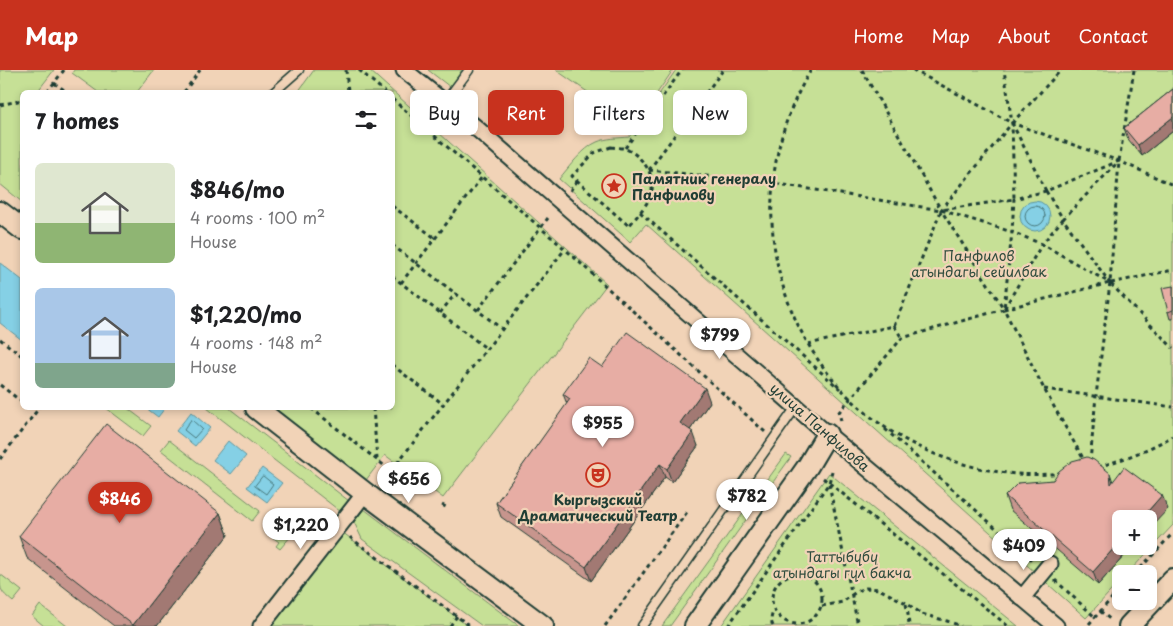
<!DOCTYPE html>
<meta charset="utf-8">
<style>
:root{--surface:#fff;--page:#f2f2f2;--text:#202124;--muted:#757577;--accent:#c8321e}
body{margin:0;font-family:"Playpen Sans",sans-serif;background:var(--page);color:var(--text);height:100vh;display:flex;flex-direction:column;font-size:19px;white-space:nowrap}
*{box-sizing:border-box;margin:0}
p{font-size:16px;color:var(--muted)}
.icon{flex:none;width:28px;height:28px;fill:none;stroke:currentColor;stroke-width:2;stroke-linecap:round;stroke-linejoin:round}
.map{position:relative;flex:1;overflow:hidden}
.drawer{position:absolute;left:20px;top:20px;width:375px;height:320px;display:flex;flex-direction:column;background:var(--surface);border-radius:8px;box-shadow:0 2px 8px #0003}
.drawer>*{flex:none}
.top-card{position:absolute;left:410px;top:20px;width:475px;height:45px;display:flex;gap:10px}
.fabs{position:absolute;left:1112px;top:440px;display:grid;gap:10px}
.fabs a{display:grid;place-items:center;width:45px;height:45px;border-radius:8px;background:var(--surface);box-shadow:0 2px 8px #0003;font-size:25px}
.price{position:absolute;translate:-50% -42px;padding:0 11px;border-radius:18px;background:#fff;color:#222;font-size:16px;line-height:32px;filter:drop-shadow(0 1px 2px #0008)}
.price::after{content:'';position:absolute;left:50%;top:30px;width:15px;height:11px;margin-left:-8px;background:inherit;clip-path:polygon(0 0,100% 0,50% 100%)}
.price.on{background:var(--accent);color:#fff}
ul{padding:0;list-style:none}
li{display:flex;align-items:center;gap:15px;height:125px;padding:0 15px}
li span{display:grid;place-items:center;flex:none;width:140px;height:100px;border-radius:8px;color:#555}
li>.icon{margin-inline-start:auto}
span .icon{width:60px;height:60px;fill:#fffc;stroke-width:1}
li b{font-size:21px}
h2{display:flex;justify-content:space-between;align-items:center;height:60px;padding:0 15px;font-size:21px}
.chip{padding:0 18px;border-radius:8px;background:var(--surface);box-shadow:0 2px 8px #0003;font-size:18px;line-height:45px}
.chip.on{background:var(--accent);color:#fff}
header{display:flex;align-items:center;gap:30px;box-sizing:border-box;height:70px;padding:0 25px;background:var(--accent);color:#fff}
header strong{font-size:24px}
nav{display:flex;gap:28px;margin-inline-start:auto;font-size:18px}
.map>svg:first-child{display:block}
.green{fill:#c6e096;stroke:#728e65;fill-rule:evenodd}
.water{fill:#85d0e5;stroke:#5c959e}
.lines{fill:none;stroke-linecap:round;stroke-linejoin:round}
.shore{stroke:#48787b;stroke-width:1}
.lane-casing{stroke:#1f3d34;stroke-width:11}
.street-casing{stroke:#1f3d34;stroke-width:19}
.secondary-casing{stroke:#1f3d34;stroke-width:24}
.path{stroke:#1f3d34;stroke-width:3;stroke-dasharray:4 4;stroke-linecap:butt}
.lane{stroke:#f1d3b7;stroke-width:8}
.street{stroke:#f1d3b7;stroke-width:15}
.secondary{stroke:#f1d3b7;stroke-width:20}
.wall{fill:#c7958d;stroke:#1f3d34}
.shaded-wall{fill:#a27973;stroke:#1f3d34}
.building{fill:#e7ada4;stroke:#1f3d34}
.labels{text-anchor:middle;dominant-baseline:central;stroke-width:4.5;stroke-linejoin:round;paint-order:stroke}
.poi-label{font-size:14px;font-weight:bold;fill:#1f3d34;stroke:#f1d3b7;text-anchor:start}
.park-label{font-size:14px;fill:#304d3e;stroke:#f1d3b7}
.street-label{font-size:14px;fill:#1f3d34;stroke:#f1d3b7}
</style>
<header>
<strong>Map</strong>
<nav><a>Home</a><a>Map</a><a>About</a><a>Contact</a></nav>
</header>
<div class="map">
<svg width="1173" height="556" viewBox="0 0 1173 556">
<rect width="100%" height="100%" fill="#f1d3b7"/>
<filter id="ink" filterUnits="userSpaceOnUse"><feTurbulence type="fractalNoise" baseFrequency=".02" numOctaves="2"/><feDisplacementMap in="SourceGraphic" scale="10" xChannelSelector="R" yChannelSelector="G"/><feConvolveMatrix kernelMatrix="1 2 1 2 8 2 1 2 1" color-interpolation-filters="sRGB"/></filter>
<g filter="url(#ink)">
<g class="green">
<path d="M0,0h54l-17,22h-15v110l-22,-18z"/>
<path d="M74,0h80l-17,22h-39l-26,-19z"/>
<path d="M314,0h55l238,214 -164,214 -58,-43 -19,25 -92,-72h118v-316h-94z"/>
<path d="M428,0h34l-12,17z"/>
<path d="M556,0h117l-38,55z"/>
<path d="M676,0h497v455l-46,49h-6v6l-35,38 -440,-394 -16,18 -71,-63c10,-12 24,-31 38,-37 9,-4 22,-4 32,-5zM1121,449h28v27h-28z"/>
<path d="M106,338h21l24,18 -8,10z"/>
<path d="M207,338h22l120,93 -8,11z"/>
<path d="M169,370l91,71 -8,10 -91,-71z"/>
<path d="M786,384l5,3 -121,169h-8z"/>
<path d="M829,403l189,153h-297z"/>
<path d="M364,439l155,117h-37l-120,-87 -8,-17z"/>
<path d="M271,450l20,16 -11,13 -4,-3 3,-4 -16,-12z"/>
<path d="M342,462l126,94h-196z"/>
<path d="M0,504l22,17 -9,11c-13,-11 -13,-12 -13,-28z"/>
<path d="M40,535l27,21h-23l-12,-10z"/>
</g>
<g class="water">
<circle cx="1035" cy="146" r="15"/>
<path d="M0,193l22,17v60l-22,-17z"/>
<path d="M146,338h19l-7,9z"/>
<path d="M191,342l19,16 -15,18 -19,-15z"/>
<path d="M228,371l18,15 -15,18 -18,-14z"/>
<path d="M262,398l20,15 -15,19 -20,-15z"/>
</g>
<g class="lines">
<g class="shore">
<circle cx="1035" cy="146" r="10"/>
<path d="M192,350l10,9 -8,9 -10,-8 6,-9z"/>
<path d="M263,406l10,8 -7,10 -11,-8z"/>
</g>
<g class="lane-casing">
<g id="lane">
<path d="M274,22l25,-22"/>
<path d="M445,32l24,-32"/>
<path d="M642,556l154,-219"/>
</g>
</g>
<g class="street-casing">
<g id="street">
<path d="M404,0l70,56 353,308 229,192"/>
<path d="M1022,528l28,-34"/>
<path d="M261,556l104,-133"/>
</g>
</g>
<g class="secondary-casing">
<g id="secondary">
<path d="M0,142l22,17"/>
<path d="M256,338l109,85 178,133"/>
<path d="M695,556l113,-160 19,-32"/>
<path d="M1129,556l44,-47"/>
</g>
</g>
<g class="path">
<path d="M346,0l2,22"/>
<path d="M359,0l26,22"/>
<path d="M811,0c-87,142 -24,331 134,388 36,13 76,20 115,15"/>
<path d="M862,0l79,140"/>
<path d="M913,0l99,53 34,68 73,-30 -56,58 47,64 -68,-39 -38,65 8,-77 -71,-22 73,-11 -2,-76 -8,-53"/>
<path d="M1134,0l-15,91 -9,122 -106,26 -63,-99 71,-87 107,38 54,24"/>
<path d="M54,13l13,9"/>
<path d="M47,22l17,-22"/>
<path d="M184,22l16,-22"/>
<path d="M392,29l173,150 200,183"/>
<path d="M0,35l22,-5"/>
<path d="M1012,53l49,-53"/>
<path d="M611,77c5,1 11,0 15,2 18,8 32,29 24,48 -5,11 -14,20 -21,29l-57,-50 22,-23z"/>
<path d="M625,78l57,-78"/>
<path d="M649,100l123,13 169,27"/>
<path d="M649,100l74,-100"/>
<path d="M570,121l7,-10"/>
<path d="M1046,121l17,28 -21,25 -30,-12 2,-33z"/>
<path d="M392,136l43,32"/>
<path d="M640,142l200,177"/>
<path d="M392,175l110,84"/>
<path d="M392,206l95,73"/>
<path d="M401,213l81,-106"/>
<path d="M1111,213l62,-13"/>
<path d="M1111,214l62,64"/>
<path d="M478,240l70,-92"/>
<path d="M440,243l16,-20"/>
<path d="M894,256l47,-115"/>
<path d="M0,269l22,17"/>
<path d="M808,274l86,-18 8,12"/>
<path d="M392,295l51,39"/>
<path d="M0,315l22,17"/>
<path d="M1044,319l129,18"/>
<path d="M311,338l80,63 174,-222"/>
<path d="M373,338l4,51"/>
<path d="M841,351l-2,-9 63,-74 102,-29 40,80 40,71"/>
<path d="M885,359l148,132"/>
<path d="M0,389l39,-51"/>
<path d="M1090,392l6,-66 14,-113"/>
<path d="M1098,397c27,-8 50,-17 75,-31"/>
<path d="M823,408l185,148"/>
<path d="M829,414l29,142"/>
<path d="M442,435l4,2"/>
<path d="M350,467l2,2 118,87"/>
<circle cx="797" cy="529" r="25"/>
<path d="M1135,504l38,-41"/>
<path d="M1055,510l40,37"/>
<path d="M906,534l2,10 1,12"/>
<path d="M822,536l21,-4 14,-11 9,-3 13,1 27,14 16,11 25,7 14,5"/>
<path d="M1100,541l12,10"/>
<path d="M1089,554l32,-36"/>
<path d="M450,556l7,-10"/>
<path d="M605,556l82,-114"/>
<path d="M728,556l101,-143 3,-12"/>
<path d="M773,556c-3,-6 -2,-10 1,-16"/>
</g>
<use href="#lane" class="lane"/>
<use href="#street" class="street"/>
<use href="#secondary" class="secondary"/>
</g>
<g class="wall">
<path d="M1173,19v42l-31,25 -14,-17 -4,-11z"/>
<path d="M1173,216v33h-3l-2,-7z"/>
<path d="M602,297l108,35 -20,28 8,16 -26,36 -7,-5 -74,104 -90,-64 -5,-14 71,-99 -4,-10z"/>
<path d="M1110,403l3,9 55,27 -47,37h12l-35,39 -88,-75 -5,-14 48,-16z"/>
<path d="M220,443l8,22 -71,91h-43l-87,-68 -8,-22z"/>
</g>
<g class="shaded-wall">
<path d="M1173,47v14l-31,25 -4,-11z"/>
<path d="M705,318l5,14 -25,35 -5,-14z"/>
<path d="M693,362l5,14 -26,36 -5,-13z"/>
<path d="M660,394l5,13 -74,104 -5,-14z"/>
<path d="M1162,425l6,14 -19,20v-10h-8z"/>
<path d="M220,443l8,22 -71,91h-24v-1z"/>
<path d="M1121,470v6h12l-35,39 -5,-13z"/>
</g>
<g class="building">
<path d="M1173,19v28l-35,28 -14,-17z"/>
<path d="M1173,216v24l-5,2 -6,-24z"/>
<path d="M627,262l78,56 -25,35 13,9 -26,37 -7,-5 -74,103 -90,-64 74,-104 -7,-5 26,-36 13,9z"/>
<path d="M106,354l114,89 -87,112 -114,-89z"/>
<path d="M1087,387l7,3 16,13 1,11 13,-17 38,28 -21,24h-20v21l-28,32 -88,-76 13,-13 35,-3 6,-9 13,-10z"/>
</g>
</g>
<defs>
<g id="sight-ring" transform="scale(1.25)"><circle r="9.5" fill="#f1d3b7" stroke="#c8321e" stroke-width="1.5"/><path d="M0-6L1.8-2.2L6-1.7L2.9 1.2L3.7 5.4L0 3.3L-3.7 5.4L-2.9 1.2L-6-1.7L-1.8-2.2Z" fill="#c8321e"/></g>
<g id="theatre-ring" transform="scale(1.25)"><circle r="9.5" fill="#f1d3b7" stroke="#c8321e" stroke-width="1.5"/><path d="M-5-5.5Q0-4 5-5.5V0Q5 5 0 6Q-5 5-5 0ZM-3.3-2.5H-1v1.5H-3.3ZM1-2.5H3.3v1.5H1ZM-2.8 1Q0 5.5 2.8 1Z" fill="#c8321e"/></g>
</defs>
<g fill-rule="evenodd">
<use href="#sight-ring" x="614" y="116"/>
<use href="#theatre-ring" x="598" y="405"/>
</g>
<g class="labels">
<g class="poi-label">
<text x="632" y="108">Памятник генералу<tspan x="632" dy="16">Панфилову</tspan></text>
<text x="598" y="429" text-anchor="middle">Кыргызский<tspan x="598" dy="16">Драматический Театр</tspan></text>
</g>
<g class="park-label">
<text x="979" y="185">Панфилов<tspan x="979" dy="16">атындагы сейилбак</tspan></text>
<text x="842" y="486">Таттыбүбү<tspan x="842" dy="16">атындагы гүл бакча</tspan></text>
</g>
<g class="street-label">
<text transform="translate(820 357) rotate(41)">улица Панфилова</text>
</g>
</g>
</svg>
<div class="fabs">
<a>+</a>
<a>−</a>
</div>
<b class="price" style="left:720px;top:290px">$799</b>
<b class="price" style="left:603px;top:378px">$955</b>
<b class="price" style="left:409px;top:434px">$656</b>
<b class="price" style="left:747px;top:451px">$782</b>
<b class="price on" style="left:120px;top:454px">$846</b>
<b class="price" style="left:301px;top:480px">$1,220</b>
<b class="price" style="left:1024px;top:501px">$409</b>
<div class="top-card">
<a class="chip">Buy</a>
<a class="chip on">Rent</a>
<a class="chip">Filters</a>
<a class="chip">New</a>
</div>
<section class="drawer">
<h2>7 homes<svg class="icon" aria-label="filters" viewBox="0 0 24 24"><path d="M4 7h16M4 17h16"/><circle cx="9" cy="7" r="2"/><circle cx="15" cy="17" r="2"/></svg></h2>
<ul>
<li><span style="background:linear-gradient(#dfe7d0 60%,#8fb573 0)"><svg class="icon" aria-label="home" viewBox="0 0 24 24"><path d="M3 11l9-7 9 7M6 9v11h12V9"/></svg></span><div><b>$846/mo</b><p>4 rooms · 100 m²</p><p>House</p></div></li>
<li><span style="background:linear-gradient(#a9c7e8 75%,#7fa58c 0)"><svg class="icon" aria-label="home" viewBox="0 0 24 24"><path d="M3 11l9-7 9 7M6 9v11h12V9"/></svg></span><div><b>$1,220/mo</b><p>4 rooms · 148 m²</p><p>House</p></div></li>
</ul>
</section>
</div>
